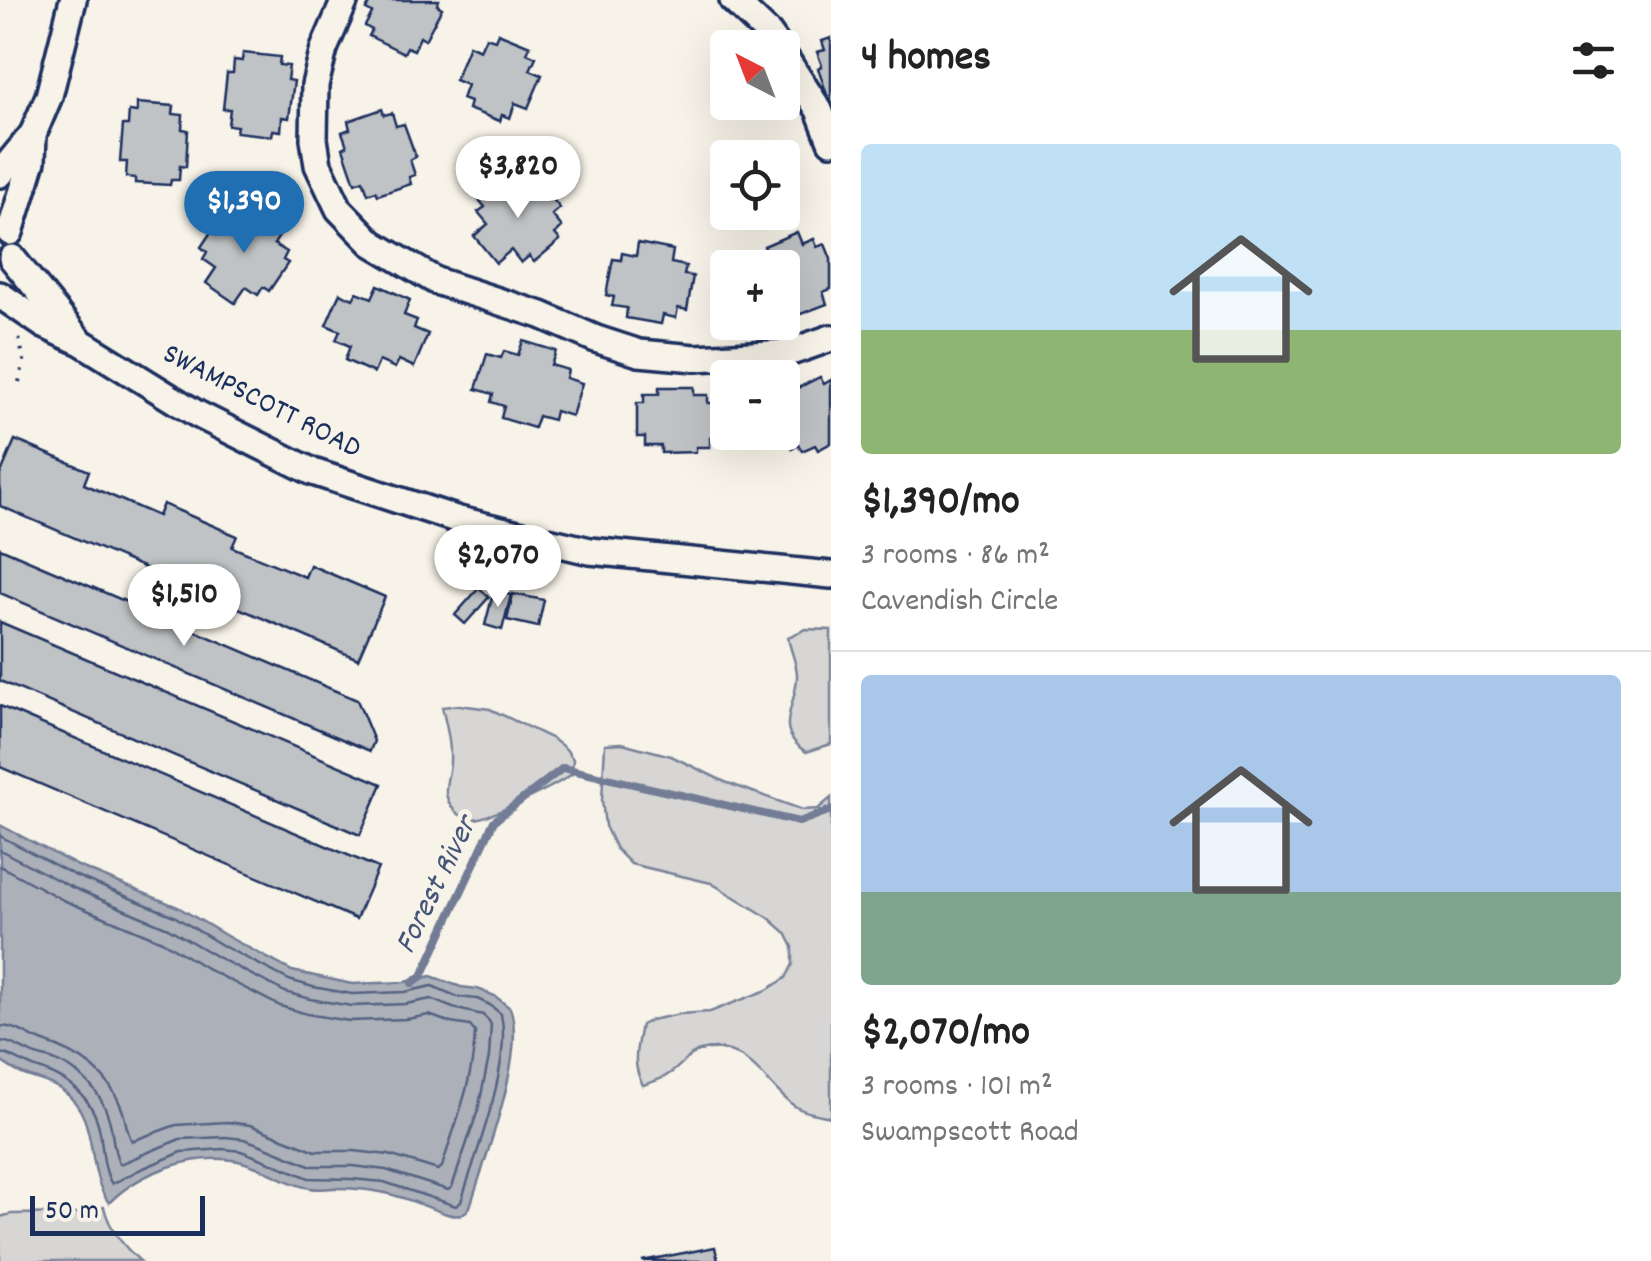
<!DOCTYPE html>
<meta charset="utf-8">
<style>
:root{--surface:#fff;--page:#f6f6f6;--text:#222;--muted:#767676;--line:#e0e0e0;--accent:#1f6fb2}
body{margin:0;font-family:Dekko,sans-serif;background:var(--page);color:var(--text);height:100vh;display:flex;flex-direction:column;font-size:38px;white-space:nowrap}
*{box-sizing:border-box;margin:0}
p{font-size:32px;color:var(--muted)}
.icon{flex:none;width:55px;height:55px;fill:none;stroke:currentColor;stroke-width:2;stroke-linecap:round;stroke-linejoin:round}
.map{position:relative;flex:1;overflow:hidden}
.side{display:flex;flex-direction:column;background:var(--surface);width:820px}
.side>*{flex:none}
.needle{width:65px;rotate:318deg}
.fabs{position:absolute;left:710px;top:30px;display:grid;gap:20px}
.fabs a{display:grid;place-items:center;width:90px;height:90px;border-radius:10px;background:var(--surface);box-shadow:0 10px 40px #0002;font-size:50px}
.scale{position:absolute;left:30px;bottom:25px;width:175px;box-sizing:border-box;padding-left:10px;border:5px solid #1b2f5e;border-top:0;font-size:28px;line-height:35px;white-space:nowrap;color:#1b2f5e;-webkit-text-stroke:8px #f7f3e8;paint-order:stroke}
.price{position:absolute;translate:-50% -85px;padding:0 22px;border-radius:35px;background:#fff;color:#222;font-size:32px;line-height:65px;filter:drop-shadow(0 2px 5px #0008)}
.price::after{content:'';position:absolute;left:50%;top:60px;width:30px;height:22px;margin-left:-15px;background:inherit;clip-path:polygon(0 0,100% 0,50% 100%)}
.price.on{background:var(--accent);color:#fff}
ul{padding:0;list-style:none}
li{display:grid;align-content:center;gap:20px;height:530px;padding:0 30px}
li+li{border-top:2px solid var(--line)}
li span{display:grid;place-items:center;height:310px;border-radius:10px;color:#555}
li>.icon{margin-inline-start:auto}
span .icon{width:180px;height:180px;fill:#fffc;stroke-width:1}
li b{font-size:42px}
h2{display:flex;justify-content:space-between;align-items:center;height:120px;padding:0 30px;font-size:42px}
main{display:flex;flex:1;min-height:0}
.map>svg:first-child{display:block}
.green{fill:#d7d6d4;stroke:#798299;stroke-width:2.5}
.water{fill:#acb0b9;stroke:#727c95;stroke-width:2.5}
.lines{fill:none;stroke-linecap:round;stroke-linejoin:round}
.shore{stroke:#556382;stroke-width:2.5}
.stream{stroke:#727c95;stroke-width:8}
.building{fill:#c0c3c5;stroke:#1b2f5e;stroke-width:2.5}
.minor-casing{stroke:#1b2f5e;stroke-width:32}
.path{stroke:#1b2f5e;stroke-width:4;stroke-dasharray:2.5 8;stroke-linecap:butt}
.minor{stroke:#f7f3e8;stroke-width:25}
.labels{text-anchor:middle;dominant-baseline:central;stroke-width:10;stroke-linejoin:round;paint-order:stroke}
.street-label{font-size:30px;fill:#1b2f5e;stroke:#f7f3e8}
.water-label{font-size:32px;font-style:italic;fill:#465679;stroke:#f7f3e8}
</style>
<main>
<div class="map">
<svg width="831" height="1261" viewBox="0 0 831 1261">
<rect width="100%" height="100%" fill="#f7f3e8"/>
<filter id="ink" filterUnits="userSpaceOnUse"><feTurbulence type="fractalNoise" baseFrequency=".01" numOctaves="2"/><feDisplacementMap in="SourceGraphic" scale="20" xChannelSelector="R" yChannelSelector="G"/><feConvolveMatrix kernelMatrix="1 2 1 2 8 2 1 2 1" color-interpolation-filters="sRGB"/></filter>
<g filter="url(#ink)">
<g class="green">
<path d="M806,629l25,1v114l-25,8c-34,-23 -10,-44 -9,-75 1,-12 -7,-26 -9,-40z"/>
<path d="M459,705l31,4 63,30 13,10 7,10 -1,15c-15,11 -84,46 -100,45 -14,-1 -24,-13 -26,-26 -1,-10 4,-21 4,-32 1,-19 -4,-36 -8,-54z"/>
<path d="M622,743l49,13 54,26 78,28 15,-1 13,-11v319c-13,-3 -27,-4 -38,-12 -28,-21 -47,-64 -89,-55 -14,2 -21,14 -32,22 -9,7 -18,10 -29,13 -12,-20 -6,-38 -2,-60l10,-5 29,-6 30,-2 57,-22 19,-12 7,-14v-17l-7,-14 -17,-15 -58,-35 -80,-19 -15,-15 -11,-23 -3,-26 3,-56z"/>
<path d="M104,1207c5,21 20,40 36,54h-140v-44l11,-3 68,-1z"/>
</g>
<path class="water" d="M0,825l78,41 100,41 52,31 62,33 60,13 53,-2 26,-6 30,11 17,2 17,7 15,12c17,44 -26,152 -40,199 -7,9 -12,10 -23,7 -22,-7 -43,-18 -67,-22 -15,-3 -31,-4 -46,-4 -8,0 -16,2 -24,0 -25,-4 -47,-22 -72,-27 -43,-9 -99,11 -129,42 -25,-34 -8,-85 -46,-112 -13,-10 -28,-11 -43,-18 -7,-3 -13,-8 -20,-12z"/>
<g class="lines">
<g class="shore">
<path d="M0,836l74,39 100,41 51,31 64,33 24,7 39,7 53,-2 27,-6 26,11 19,2 13,6 11,9c11,50 -25,138 -40,188l-5,4 -72,-24 -32,-3 -43,-1 -52,-21 -16,-6 -18,-2 -41,3 -43,18 -27,14c-8,-12 -9,-30 -11,-45 -4,-38 -30,-60 -65,-71 -13,-4 -23,-13 -36,-15"/>
<path d="M0,850l69,36 99,42 51,30 66,34 25,7 42,7 54,-2 25,-5 22,9 30,7 6,6 2,4 -2,32 -11,53 -26,77 -4,3 -62,-20 -33,-4h-41l-51,-21 -17,-6 -19,-2 -45,2 -60,25c-8,-13 -6,-29 -11,-45 -8,-28 -30,-50 -58,-60 -7,-2 -15,-3 -22,-7 -11,-5 -17,-10 -29,-11"/>
<path d="M0,866l63,34 99,41 49,30 69,35 27,8 42,7 58,-2 22,-4 22,8 19,3 5,6c-2,51 -19,88 -33,135l-4,3 -49,-15 -35,-4h-38l-66,-26 -23,-3 -51,3 -44,16c-5,-8 -6,-19 -9,-29 -13,-38 -42,-58 -79,-70 -16,-5 -26,-16 -44,-16"/>
</g>
<path class="stream" d="M412,983l10,-7 72,-155 69,-53 236,54 32,-12"/>
</g>
<g class="building">
<path d="M371,0h68l-2,5 5,3 -17,32 -5,-3 -6,13 -7,-3 -3,6 -35,-17 3,-6 -7,-4 7,-13 -6,-3z"/>
<path d="M498,33l32,13 -3,7 9,4 -6,13 12,5 -14,33 -13,-5 -5,15 -8,-3 -2,6 -32,-12 2,-7 -8,-3 5,-14 -12,-5 14,-35 11,5 6,-13 9,3z"/>
<path d="M831,38v65l-1,1 -12,-36 4,-2 -5,-14 8,-2 -3,-9z"/>
<path d="M243,53l37,4 -1,8 10,1 -2,14 7,1 -5,37 -7,-1 -1,14 -8,-1 -1,6 -36,-4 1,-6 -9,-1 2,-16h-7l4,-36h6l1,-13 8,1z"/>
<path d="M137,103l37,3 -1,8 10,1 -1,14 6,1 -2,37 -6,-1 -1,14h-8l-1,5 -35,-2v-5l-9,-1 1,-15h-7l3,-37h5l1,-14 8,1z"/>
<path d="M382,109l2,6 8,-2 4,13 8,-2 12,33 -6,3 5,15 -6,2 2,7 -33,11 -2,-4 -8,3 -5,-14 -8,3 -12,-35 4,-2 -5,-14 8,-3 -2,-8z"/>
<path d="M508,177l5,6 6,-5 10,11 9,-8 22,27 -8,7 10,12 -7,7 5,6 -26,22 -5,-6 -8,7 -10,-13 -15,13 -22,-27 14,-12 -10,-12 7,-5 -6,-7z"/>
<path d="M254,210l29,20 -9,14 13,8 -4,8 5,3 -19,28 -6,-4 -5,8 -12,-8 -11,16 -29,-20 10,-15 -13,-9 4,-7 -6,-5 20,-30 7,4 4,-6 13,9z"/>
<path d="M797,232l5,12 12,-5 3,8 8,-3 6,15v30l-8,3 4,12 -34,13 -4,-10 -7,2v-41h-27l-1,-5 14,-6 -4,-11z"/>
<path d="M638,243l35,7 -2,13 15,3 -2,9 9,1 -6,34 -9,-2 -2,10 -13,-3 -2,9 -35,-6 1,-10 -15,-2 2,-9 -8,-2 7,-36 8,1 1,-7 14,3z"/>
<path d="M378,285l32,15 -6,15 13,5 -3,8 14,6 -14,33 -15,-7 -4,8 -16,-7 -5,12 -29,-13 5,-14 -14,-6 4,-9 -14,-6 14,-32 13,6 4,-7 15,6z"/>
<path d="M523,341l33,10 -5,14 17,5 -2,8 16,5 -10,33 -17,-5 -2,9 -15,-4 -4,12 -33,-10 3,-12 -13,-4 2,-8 -17,-5 11,-35 14,4 3,-7 14,4z"/>
<path d="M820,377l4,7 7,-4v63l-13,7 -3,-5 -13,6 -4,-7 -6,4 -10,-18v-27l9,-4 -3,-6z"/>
<path d="M659,387h35v8h14v8h9l1,35h-8v9h-14v5l-35,1v-7h-16v-9h-8v-34h7v-9h15z"/>
<path d="M15,440l74,31 -5,13 74,32 5,-12 74,32 -5,11 73,30 5,-12 75,32 -27,62 -358,-153v-31z"/>
<path d="M0,548l357,152 17,41 -4,10 -370,-158z"/>
<path d="M479,588l10,9 -24,27 -10,-9z"/>
<path d="M494,590l17,5 -9,35 -17,-5z"/>
<path d="M513,594l31,6 -6,27 -31,-7z"/>
<path d="M0,622l382,162 -22,51 -360,-154z"/>
<path d="M0,706l378,162 -22,51 -356,-152z"/>
<path d="M715,1247l3,14h-76z"/>
</g>
<g class="lines">
<g class="minor-casing">
<g id="minor">
<path d="M345,0l-21,49 -9,36 -1,54 4,26 21,44 33,34 64,38 105,34 55,24 43,14 56,5 93,-5 43,-15"/>
<path d="M733,0l36,34 10,14"/>
<path d="M782,53l37,57 12,31"/>
<path d="M0,174l33,-40 16,-38 24,-96"/>
<path d="M10,232l22,-71 1,-27"/>
<path d="M12,258l66,81"/>
<path d="M0,295l44,30 37,17 116,72 116,58 146,48 131,31 241,24"/>
</g>
</g>
<path class="path" d="M19,382l5,-21 -5,-23"/>
<use href="#minor" class="minor"/>
</g>
</g>
<g class="labels">
<g class="street-label">
<text transform="translate(261 403) rotate(27)">SWAMPSCOTT ROAD</text>
</g>
<g class="water-label">
<text transform="translate(438 886) rotate(-64)">Forest River</text>
</g>
</g>
</svg>
<div class="fabs">
<a><svg class="needle" viewBox="-14 -14 28 28"><path d="M0-13l5 13h-10z" fill="#e53935"/><path d="M0 13l5-13h-10z" fill="#767676"/></svg></a>
<a><svg class="icon" aria-label="locate" viewBox="0 0 24 24"><circle cx="12" cy="12" r="6"/><path d="M12 2v4M12 18v4M2 12h4M18 12h4"/></svg></a>
<a>+</a>
<a>−</a>
</div>
<div class="scale">50 m</div>
<b class="price" style="left:518px;top:221px">$3,820</b>
<b class="price on" style="left:244px;top:256px">$1,390</b>
<b class="price" style="left:498px;top:610px">$2,070</b>
<b class="price" style="left:184px;top:649px">$1,510</b>
</div>
<section class="side">
<h2>4 homes<svg class="icon" aria-label="filters" viewBox="0 0 24 24"><path d="M4 7h16M4 17h16"/><circle cx="9" cy="7" r="2"/><circle cx="15" cy="17" r="2"/></svg></h2>
<ul>
<li><span style="background:linear-gradient(#bfe0f5 60%,#8fb573 0)"><svg class="icon" aria-label="home" viewBox="0 0 24 24"><path d="M3 11l9-7 9 7M6 9v11h12V9"/></svg></span><div><b>$1,390/mo</b><p>3 rooms · 86 m²</p><p>Cavendish Circle</p></div></li>
<li><span style="background:linear-gradient(#a9c7e8 70%,#7fa58c 0)"><svg class="icon" aria-label="home" viewBox="0 0 24 24"><path d="M3 11l9-7 9 7M6 9v11h12V9"/></svg></span><div><b>$2,070/mo</b><p>3 rooms · 101 m²</p><p>Swampscott Road</p></div></li>
</ul>
</section>
</main>
